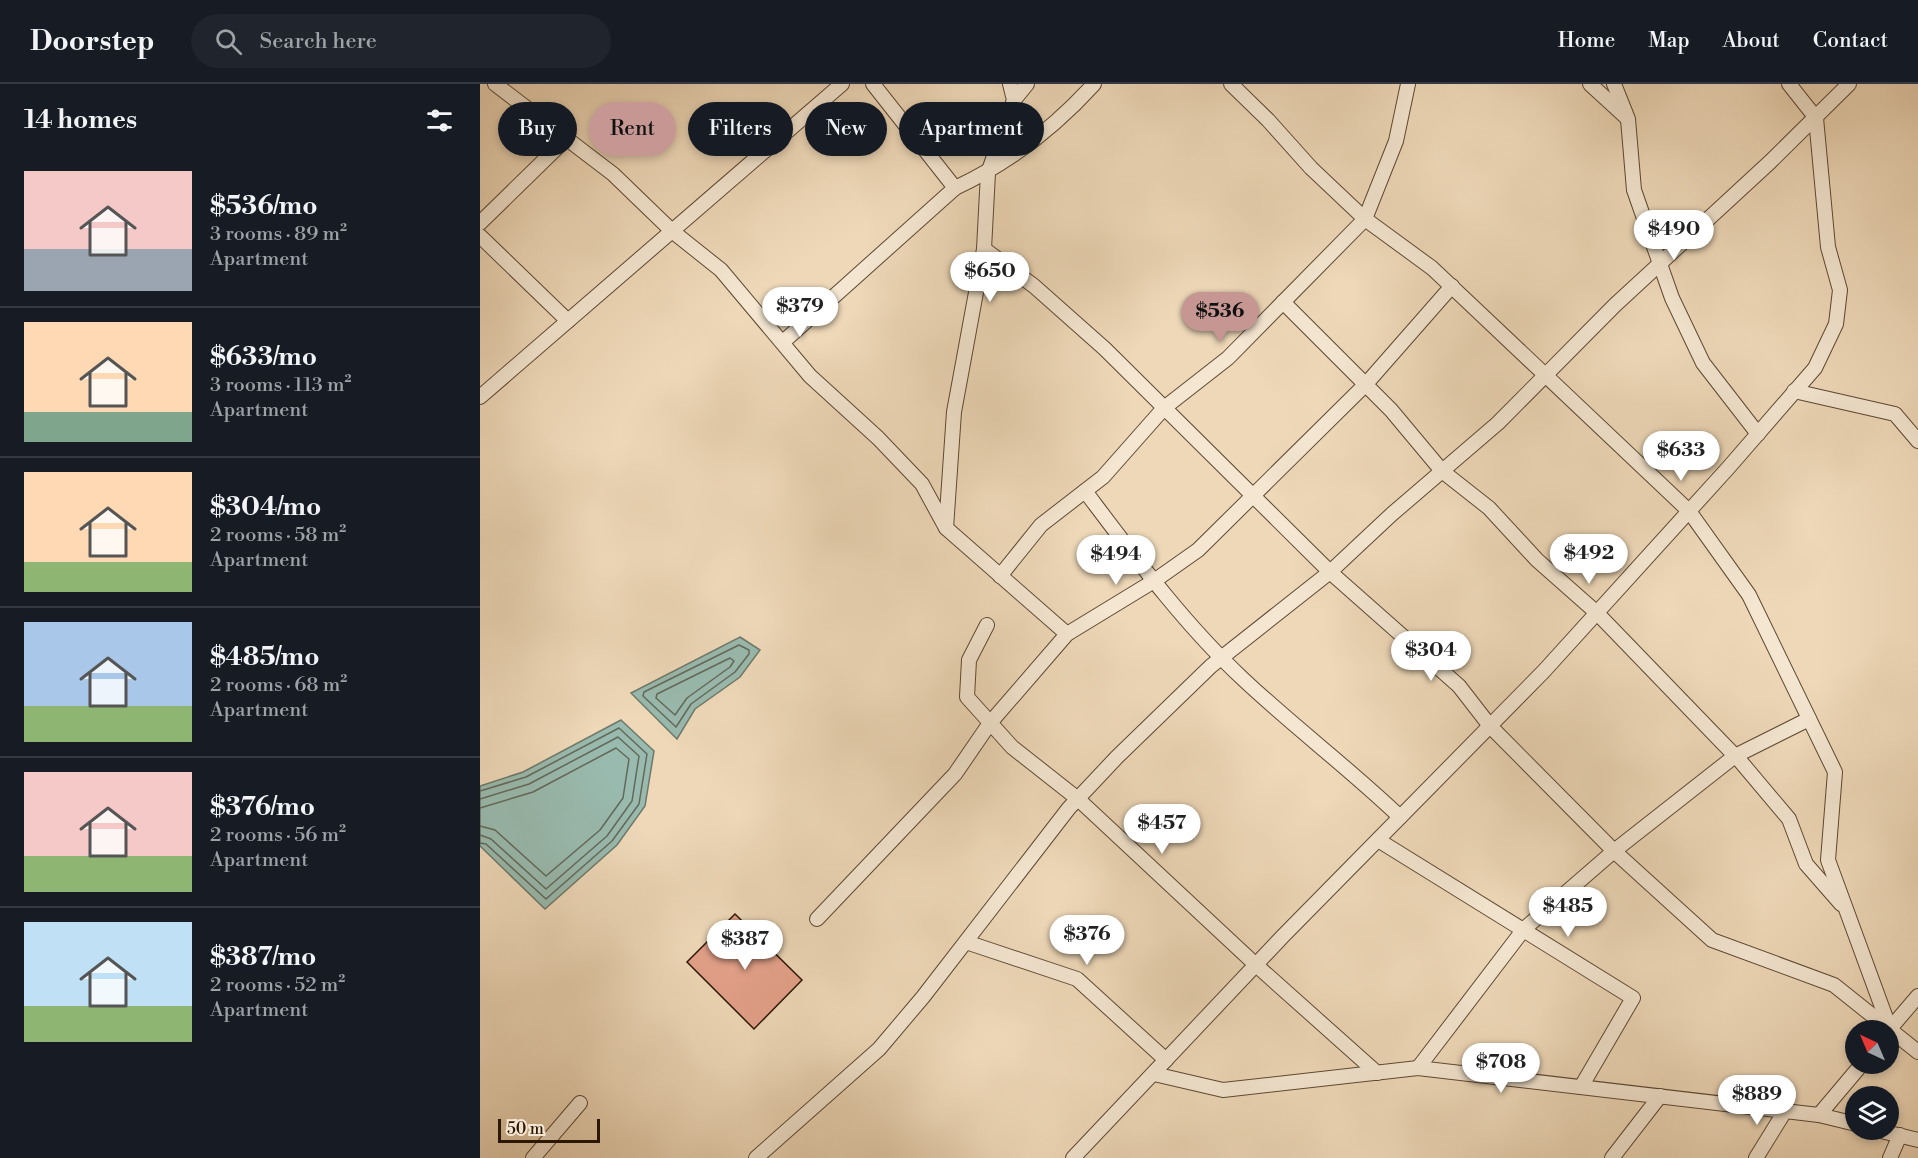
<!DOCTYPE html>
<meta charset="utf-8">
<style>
:root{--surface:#171b24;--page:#20242c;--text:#f1f3f6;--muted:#9ea1a6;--line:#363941;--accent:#c59692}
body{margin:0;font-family:"Libre Bodoni",serif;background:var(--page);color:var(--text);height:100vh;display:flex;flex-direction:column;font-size:22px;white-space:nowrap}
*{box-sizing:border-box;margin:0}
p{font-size:20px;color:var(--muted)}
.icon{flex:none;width:33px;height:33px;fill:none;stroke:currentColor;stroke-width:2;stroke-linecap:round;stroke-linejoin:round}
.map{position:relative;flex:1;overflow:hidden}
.details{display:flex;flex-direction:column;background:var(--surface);width:480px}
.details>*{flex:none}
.hud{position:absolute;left:18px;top:18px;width:570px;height:54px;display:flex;gap:12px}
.needle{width:39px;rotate:316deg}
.controls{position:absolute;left:1365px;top:936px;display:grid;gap:12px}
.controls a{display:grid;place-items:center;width:54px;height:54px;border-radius:50%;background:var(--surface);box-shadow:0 3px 9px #0003;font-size:30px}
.scale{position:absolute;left:18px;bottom:15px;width:102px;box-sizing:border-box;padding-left:6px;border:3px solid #2d1805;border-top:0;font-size:16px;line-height:21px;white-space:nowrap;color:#2d1805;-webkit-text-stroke:4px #f4e6d1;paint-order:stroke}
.price{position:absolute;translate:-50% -51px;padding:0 14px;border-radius:21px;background:#fff;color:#222;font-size:20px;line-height:39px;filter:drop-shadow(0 2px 3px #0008)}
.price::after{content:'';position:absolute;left:50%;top:36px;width:18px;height:14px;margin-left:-9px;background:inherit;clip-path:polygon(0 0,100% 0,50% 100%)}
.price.current{background:var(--accent);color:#111}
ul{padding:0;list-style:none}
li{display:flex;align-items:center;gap:18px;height:150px;padding:0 24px}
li+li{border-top:2px solid var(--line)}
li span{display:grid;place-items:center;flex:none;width:168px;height:120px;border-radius:0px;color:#555}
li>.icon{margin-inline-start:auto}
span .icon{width:72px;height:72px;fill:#fffc;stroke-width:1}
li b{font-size:26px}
h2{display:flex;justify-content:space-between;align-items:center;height:72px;padding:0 24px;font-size:26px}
.chip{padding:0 21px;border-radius:27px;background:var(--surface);box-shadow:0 3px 9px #0003;font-size:21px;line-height:54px}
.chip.current{background:var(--accent);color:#111}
header{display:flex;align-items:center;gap:36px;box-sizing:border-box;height:84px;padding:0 30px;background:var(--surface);border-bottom:2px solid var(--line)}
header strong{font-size:28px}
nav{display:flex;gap:33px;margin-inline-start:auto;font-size:21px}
.search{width:420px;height:54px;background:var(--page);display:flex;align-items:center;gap:15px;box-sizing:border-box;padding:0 21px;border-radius:33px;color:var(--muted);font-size:22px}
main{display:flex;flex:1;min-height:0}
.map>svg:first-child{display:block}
.water{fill:#99baae;stroke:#6e796a;stroke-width:1.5}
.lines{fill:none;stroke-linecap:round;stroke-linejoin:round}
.shore{stroke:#63695a;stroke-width:1.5}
.building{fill:#e3a18a;stroke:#2d1805;stroke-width:1.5}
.minor-casing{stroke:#5d4832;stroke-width:16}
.minor{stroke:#f4e6d1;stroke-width:14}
</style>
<header>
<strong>Doorstep</strong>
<div class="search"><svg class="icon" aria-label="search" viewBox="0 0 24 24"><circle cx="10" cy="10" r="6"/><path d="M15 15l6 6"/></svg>Search here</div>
<nav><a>Home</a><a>Map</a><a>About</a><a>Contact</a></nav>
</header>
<main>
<section class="details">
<h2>14 homes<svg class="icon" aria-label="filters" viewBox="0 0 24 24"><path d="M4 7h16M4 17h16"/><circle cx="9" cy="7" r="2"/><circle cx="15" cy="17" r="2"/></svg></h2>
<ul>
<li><span style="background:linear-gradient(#f6c9c9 65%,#9aa5b1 0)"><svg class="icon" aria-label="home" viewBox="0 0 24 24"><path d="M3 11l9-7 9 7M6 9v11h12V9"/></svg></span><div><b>$536/mo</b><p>3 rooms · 89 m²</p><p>Apartment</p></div></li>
<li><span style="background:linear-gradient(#ffd9b3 75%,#7fa58c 0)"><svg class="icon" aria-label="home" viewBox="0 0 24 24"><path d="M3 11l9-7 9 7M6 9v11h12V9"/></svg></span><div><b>$633/mo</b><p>3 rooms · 113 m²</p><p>Apartment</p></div></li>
<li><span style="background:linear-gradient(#ffd9b3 75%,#8fb573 0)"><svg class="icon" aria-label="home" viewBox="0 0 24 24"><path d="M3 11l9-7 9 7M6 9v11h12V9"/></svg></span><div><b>$304/mo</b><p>2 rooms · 58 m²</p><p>Apartment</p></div></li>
<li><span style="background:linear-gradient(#a9c7e8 70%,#8fb573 0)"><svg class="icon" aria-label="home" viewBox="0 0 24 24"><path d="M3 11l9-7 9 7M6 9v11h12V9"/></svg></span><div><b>$485/mo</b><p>2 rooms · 68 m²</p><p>Apartment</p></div></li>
<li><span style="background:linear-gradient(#f6c9c9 70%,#8fb573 0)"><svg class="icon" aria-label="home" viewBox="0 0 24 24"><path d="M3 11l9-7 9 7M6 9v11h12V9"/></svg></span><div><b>$376/mo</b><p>2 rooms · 56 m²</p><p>Apartment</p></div></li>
<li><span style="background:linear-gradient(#bfe0f5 70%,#8fb573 0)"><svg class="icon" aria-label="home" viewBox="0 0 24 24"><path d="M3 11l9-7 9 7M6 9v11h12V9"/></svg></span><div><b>$387/mo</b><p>2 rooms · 52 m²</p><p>Apartment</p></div></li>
</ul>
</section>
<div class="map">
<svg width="1438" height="1074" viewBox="0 0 1438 1074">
<rect width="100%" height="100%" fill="#eed8b8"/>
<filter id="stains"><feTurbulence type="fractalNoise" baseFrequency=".00333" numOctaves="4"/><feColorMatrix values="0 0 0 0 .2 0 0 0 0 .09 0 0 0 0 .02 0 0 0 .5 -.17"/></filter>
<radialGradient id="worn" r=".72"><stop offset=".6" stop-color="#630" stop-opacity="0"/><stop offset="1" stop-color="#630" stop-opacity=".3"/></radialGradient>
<g class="water">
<path d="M260,553l20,13 -20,27 -45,32 -18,30 -46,-46z"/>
<path d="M141,636l33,31 -9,55 -28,39 -72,64 -65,-63v-60l43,-14z"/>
</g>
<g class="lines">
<g class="shore">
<path d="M259,561l10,5v4l-14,18 -44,32 -15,23 -33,-31 1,-4z"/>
<path d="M250,574l4,3 -4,6 -43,31 -12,17 -19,-17 1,-4z"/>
<path d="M0,707l46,-14 93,-49 28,26 -8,50 -27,37 -66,58 -60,-55 -6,-1"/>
<path d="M0,715l49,-15 89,-47 21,19 -7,45 -25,35 -61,53 -55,-50 -11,-4"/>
<path d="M0,724l53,-16 83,-44 13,11 -6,39 -23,32 -54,46 -51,-46 -15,-4"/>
</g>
</g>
<path class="building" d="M255,830l67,66 -48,49 -67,-67z"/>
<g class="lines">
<g class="minor-casing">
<g id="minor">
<path d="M15,0l118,90 59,57 49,39 89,106 68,62 44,46 24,44 121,106"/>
<path d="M393,0l82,104"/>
<path d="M751,0l37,36 43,48 54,51 67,49 257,243 60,84 86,177 -7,88 62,169"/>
<path d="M1110,0l36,33"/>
<path d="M1134,0l14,35 6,71 38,108 31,65 55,71"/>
<path d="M534,16l13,-16"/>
<path d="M0,139l86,-84"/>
<path d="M0,152l88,85"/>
<path d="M504,165l50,37 71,63 225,223 129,114 31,40 124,125 98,89 122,45 84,67"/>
<path d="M803,218l108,108 51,61 47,37 48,52 60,53 144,149 48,57 17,45 35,40"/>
<path d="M303,258l172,-154c54,-25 99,-60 139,-104"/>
<path d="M1314,307l101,23 23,27"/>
<path d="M0,313l362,-313"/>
<path d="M605,407c49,65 98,132 158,188 51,48 107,90 157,138"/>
<path d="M466,444l8,-116 30,-163 4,-76 26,-73 -4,-16"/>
<path d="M520,492l41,-51 62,-48 61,-69 64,-50 137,-139 31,-78 12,-57"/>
<path d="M507,541l-18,35 -2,37 45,50 66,52 178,166 121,108"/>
<path d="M898,756l255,158 -52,89"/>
<path d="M337,835l138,-145 35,-51 77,-89 87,-53 44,-31 168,-166 86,-98"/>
<path d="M486,858l111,37 89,81"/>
<path d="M1408,947l30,-35"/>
<path d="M938,984l106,-139 90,-78 121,-95 74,-37"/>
<path d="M674,990l69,16 195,-22 401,47 37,9"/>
<path d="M1339,1031l43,-51"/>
<path d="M1397,1046l41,10"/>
<path d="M53,1074l47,-55"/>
<path d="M276,1074l123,-109 44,-52 146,-189 48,-51 94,-91 119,-94 62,-58 106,-91 117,-118 155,-143 79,-78"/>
<path d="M593,1074l210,-222 261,-265 185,-204 86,-99 21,-44 4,-34 -12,-43 -12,-129 -27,-34"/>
<path d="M1132,1074l48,-62"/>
<path d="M1276,1074l29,-47"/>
<path d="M1410,1074l10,-23"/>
</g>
</g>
<use href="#minor" class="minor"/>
</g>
<rect width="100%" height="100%" filter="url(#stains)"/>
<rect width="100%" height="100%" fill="url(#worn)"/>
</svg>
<div class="controls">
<a><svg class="needle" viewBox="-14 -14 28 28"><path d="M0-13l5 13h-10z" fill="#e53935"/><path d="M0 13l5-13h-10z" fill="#9ea1a6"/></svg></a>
<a><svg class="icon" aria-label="layers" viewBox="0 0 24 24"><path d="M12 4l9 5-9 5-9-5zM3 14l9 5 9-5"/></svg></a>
</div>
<div class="scale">50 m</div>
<b class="price" style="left:1194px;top:177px">$490</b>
<b class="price" style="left:510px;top:219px">$650</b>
<b class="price" style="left:320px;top:254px">$379</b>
<b class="price current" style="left:740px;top:259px">$536</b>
<b class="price" style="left:1201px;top:398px">$633</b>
<b class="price" style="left:1109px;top:501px">$492</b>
<b class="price" style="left:636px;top:502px">$494</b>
<b class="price" style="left:951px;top:598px">$304</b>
<b class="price" style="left:682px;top:771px">$457</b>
<b class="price" style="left:1088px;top:854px">$485</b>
<b class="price" style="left:607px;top:882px">$376</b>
<b class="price" style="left:265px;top:887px">$387</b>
<b class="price" style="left:1021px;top:1010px">$708</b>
<b class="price" style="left:1277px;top:1042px">$889</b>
<div class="hud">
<a class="chip">Buy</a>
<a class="chip current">Rent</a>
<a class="chip">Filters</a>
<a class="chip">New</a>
<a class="chip">Apartment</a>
</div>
</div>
</main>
